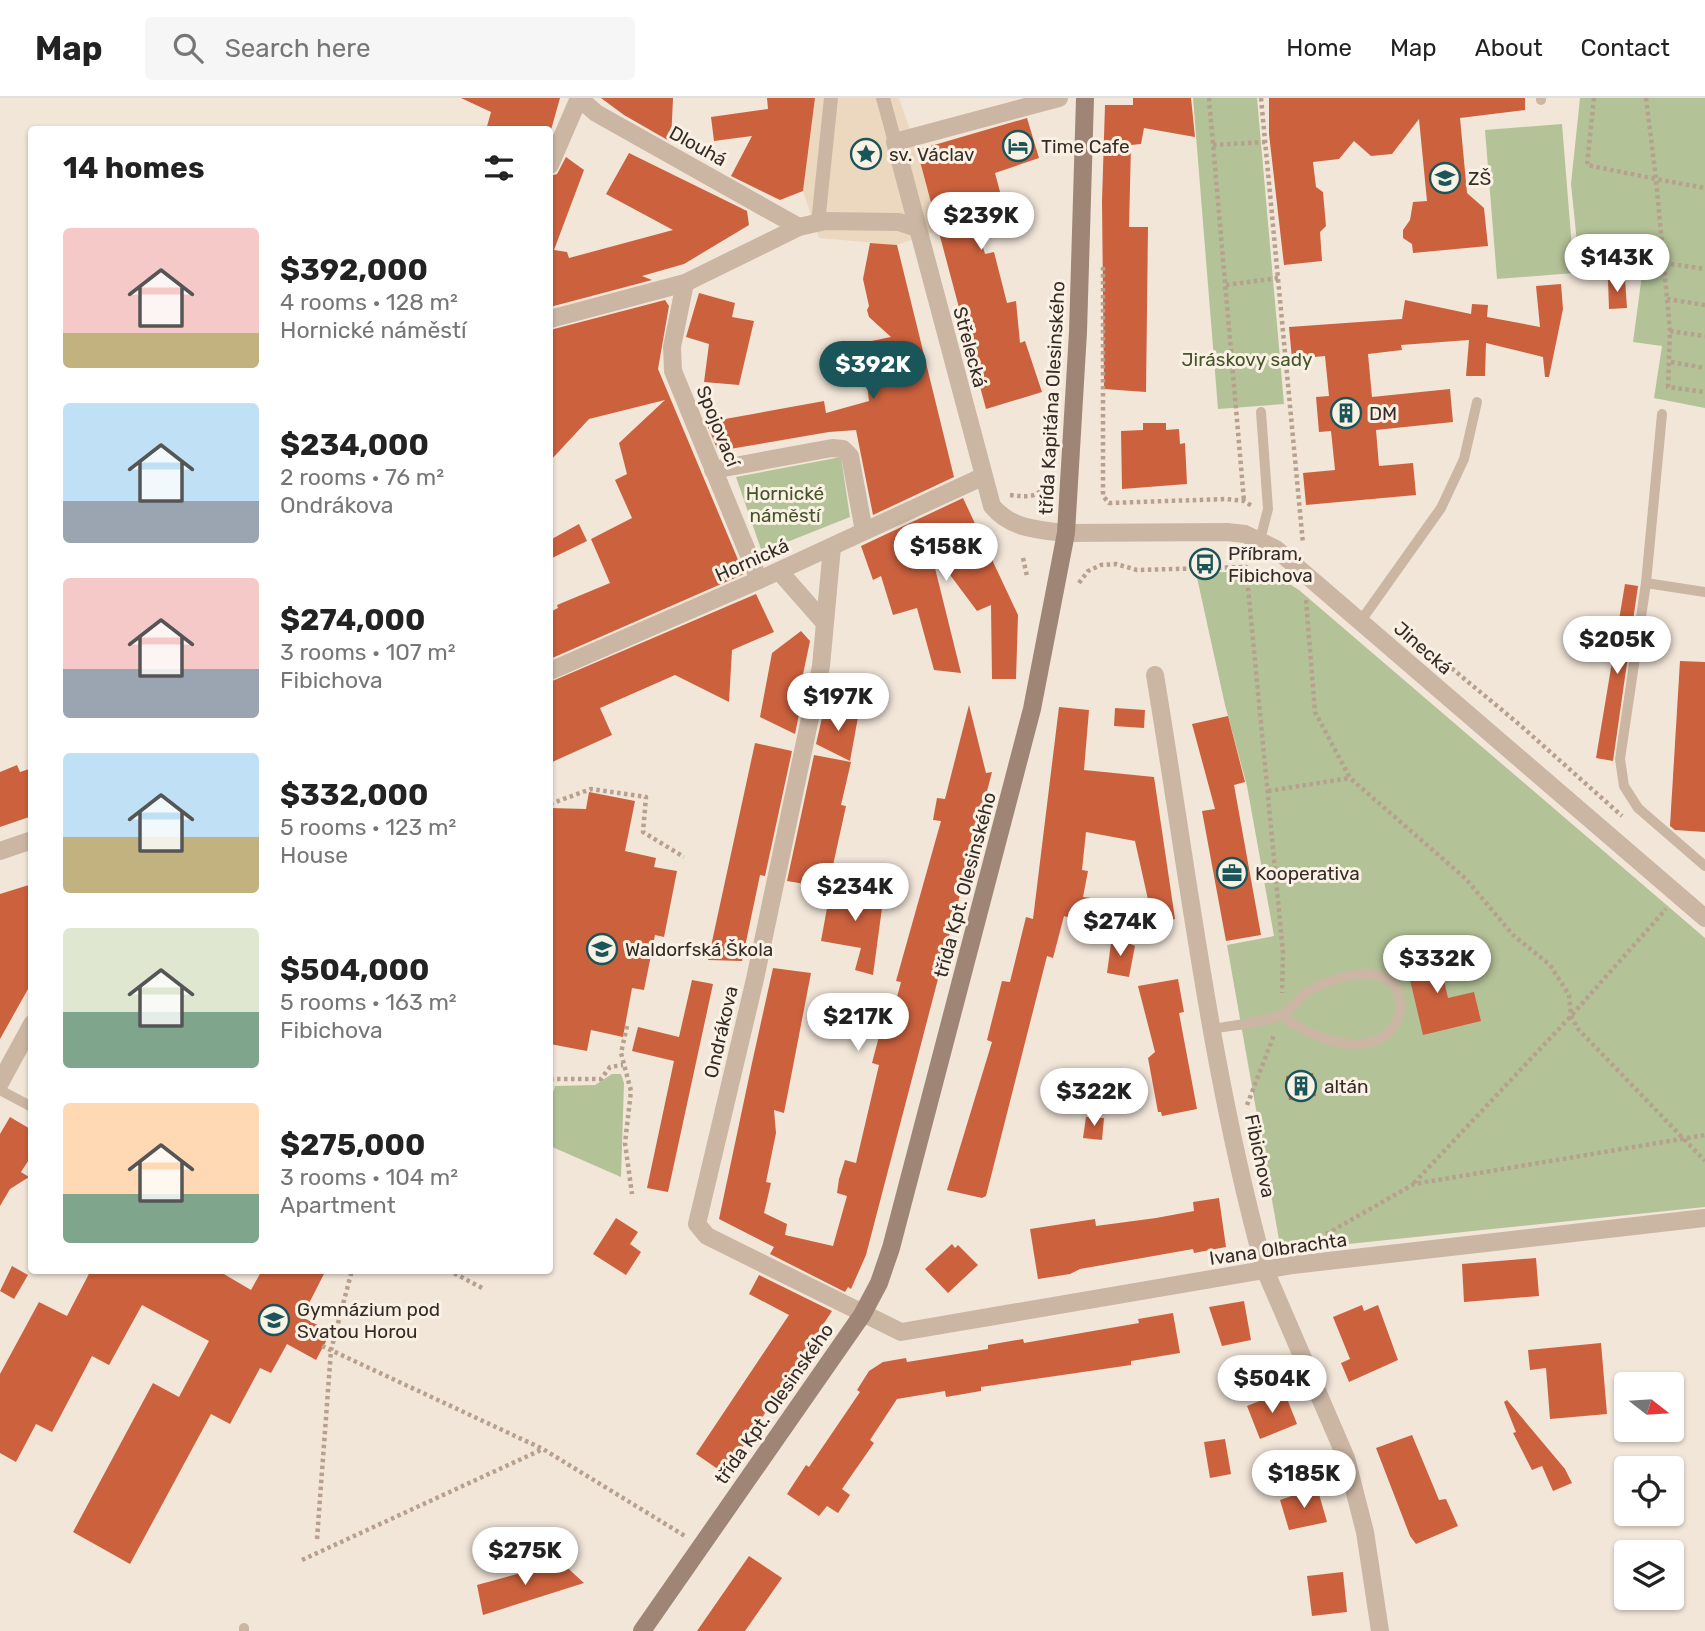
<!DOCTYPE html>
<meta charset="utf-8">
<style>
:root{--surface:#fff;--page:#f6f6f6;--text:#222;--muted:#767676;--line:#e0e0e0;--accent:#1a5559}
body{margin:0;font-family:Rubik,sans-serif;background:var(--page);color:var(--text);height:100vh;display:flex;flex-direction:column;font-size:26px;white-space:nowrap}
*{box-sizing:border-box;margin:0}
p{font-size:23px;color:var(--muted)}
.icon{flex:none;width:38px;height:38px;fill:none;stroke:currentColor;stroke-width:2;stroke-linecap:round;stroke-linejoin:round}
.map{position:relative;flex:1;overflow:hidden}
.details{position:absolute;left:28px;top:28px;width:525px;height:1148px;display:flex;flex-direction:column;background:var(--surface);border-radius:7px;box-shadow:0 2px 5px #0004}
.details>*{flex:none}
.needle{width:46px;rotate:107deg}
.fabs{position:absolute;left:1614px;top:1274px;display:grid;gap:14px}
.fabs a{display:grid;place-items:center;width:70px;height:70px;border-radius:7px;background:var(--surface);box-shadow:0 2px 5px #0004;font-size:35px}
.price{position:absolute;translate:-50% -60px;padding:0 16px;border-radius:24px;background:#fff;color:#222;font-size:23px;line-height:46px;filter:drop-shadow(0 2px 4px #0008)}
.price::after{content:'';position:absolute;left:50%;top:42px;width:21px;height:16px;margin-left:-10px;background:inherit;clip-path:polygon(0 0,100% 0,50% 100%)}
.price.active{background:var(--accent);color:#fff}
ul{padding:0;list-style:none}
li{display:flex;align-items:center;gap:21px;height:175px;padding:0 35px}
li span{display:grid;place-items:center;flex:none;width:196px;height:140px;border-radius:7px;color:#555}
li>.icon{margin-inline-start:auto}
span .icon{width:84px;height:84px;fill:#fffc;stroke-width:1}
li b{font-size:30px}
h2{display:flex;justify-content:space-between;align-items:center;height:84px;padding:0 35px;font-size:30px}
header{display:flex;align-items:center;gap:42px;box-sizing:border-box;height:98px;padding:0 35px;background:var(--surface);border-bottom:2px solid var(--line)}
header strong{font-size:33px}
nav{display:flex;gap:38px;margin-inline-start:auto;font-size:24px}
.search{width:490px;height:63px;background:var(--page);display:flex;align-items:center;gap:18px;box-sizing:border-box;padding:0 24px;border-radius:7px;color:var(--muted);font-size:26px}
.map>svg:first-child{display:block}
.green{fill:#b4c298}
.plaza{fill:#ebd8bf}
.building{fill:#cc613e}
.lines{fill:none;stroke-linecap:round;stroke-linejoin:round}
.path{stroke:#b7a08e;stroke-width:4.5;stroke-dasharray:3.5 3.5;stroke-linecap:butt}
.service{stroke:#cbb6a4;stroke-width:10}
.pedestrian{stroke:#cbb6a4;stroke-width:14}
.minor{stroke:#cbb6a4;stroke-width:18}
.tertiary{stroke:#cbb6a4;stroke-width:18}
.secondary{stroke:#9f8576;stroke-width:18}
.labels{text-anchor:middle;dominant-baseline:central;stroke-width:6;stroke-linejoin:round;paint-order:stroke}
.street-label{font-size:19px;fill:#362b26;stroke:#faf1e5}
.poi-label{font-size:19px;fill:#362b26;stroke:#faf1e5;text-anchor:start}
.park-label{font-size:19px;fill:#455529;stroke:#faf1e5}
</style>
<header>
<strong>Map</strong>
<div class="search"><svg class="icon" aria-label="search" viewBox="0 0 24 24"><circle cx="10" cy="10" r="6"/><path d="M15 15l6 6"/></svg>Search here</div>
<nav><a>Home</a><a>Map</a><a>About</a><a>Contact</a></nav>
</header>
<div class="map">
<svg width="1705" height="1533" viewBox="0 0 1705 1533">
<rect width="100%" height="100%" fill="#f2e6d9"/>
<g class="green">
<path d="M1193,0h64l27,306 -66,5z"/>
<path d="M1580,0h125v310l-51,-10 8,-52 -29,-4 9,-67 -63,-13 -8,-78z"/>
<path d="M1562,26l12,149 -77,6 -12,-149z"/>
<path d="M841,359l9,60 -88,35 -26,-75z"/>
<path d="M1261,473l11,2 27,17 406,348v269l-424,44 -54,-306 47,-9 -27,-150 -22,-81 -29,-132z"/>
<path d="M612,976h9l3,9 -3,94 -71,-31v-45l5,-15 40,-1z"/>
</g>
<path class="plaza" d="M815,0h84l18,52 22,80 -42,15 -78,-7 -16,-47z"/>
<g class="building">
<path d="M461,0h99l-9,32h-65l5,-18z"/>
<path d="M601,0h72l-2,44 -47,-27z"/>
<path d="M767,0h48l-12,93 -23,9 -49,-24 21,-40 -38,5 -3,-24 57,-8z"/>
<path d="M1133,0h58l4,39 -51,-9 -3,16 -10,1 -2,82h19l-2,165 -42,-3 -2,-188 3,-96h28z"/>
<path d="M1269,0h256v12l-65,8 7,75 17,15 4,38 -75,7 -1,-9 -9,-6v-8l7,-10 3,-18 14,-1 -8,-82 -27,35 -21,2 -17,-15 -15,18 -26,3 3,25 7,5 3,34 -6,6 2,29 -38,4 -15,-131z"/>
<path d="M1027,20l12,40 -44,15 8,30 -30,9 12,42 9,-2 13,51 9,-2 4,42 5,-2 17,51 -56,17 -69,-259z"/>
<path d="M629,55l118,58 2,14 -65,39 -42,12 10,4 -102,27v-131l7,-2 9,-17 18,13 -30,80 13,2 2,6 104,-28 -67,-36z"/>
<path d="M870,145l27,2 57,232 -81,38 -17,-85 -27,2 -111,19 -10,-24 4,-1 2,-5 110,-20 2,12 43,-12 -7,-58 29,-6 -22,-20 -2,-7 2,-4 -6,-27z"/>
<path d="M1625,181l2,29 -18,1 -1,-29z"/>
<path d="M1561,186l2,25 -14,68h-4l-2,-20 -57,-14 -1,33h-19l3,-36 -68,5 1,5 -34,4 4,43 78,-8 3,33 -77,8 3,36 34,-3 3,32 -110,10 -3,-32 32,-3 -4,-39 -12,1 -3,-35 13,-1 -4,-40 -33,3 -3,-32 113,-8 3,-19 66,14 1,-10 16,1 -1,12 53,10 -4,-41z"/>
<path d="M699,195l36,10 -3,14 22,4 -15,64 -35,-3 5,-38 -23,-7z"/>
<path d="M665,202l4,6 -11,63 86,205 -194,85v-47l8,-4 -1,-3 53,-22 -19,-44 41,-21 -17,-38 12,-6 -8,-31 46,-43 -76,19 -39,42v-131z"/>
<path d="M1143,325h23v7l13,-1 1,15 5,-1 2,41 -65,5 -1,-58 22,-1z"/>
<path d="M963,400l55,117 -2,64h-24l-1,-74 -14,6 -47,-63 31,125 -27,-3 -17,-62 -24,7 -12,-39 -8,4 -12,-34z"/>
<path d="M579,426l8,17 -37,18v-19z"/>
<path d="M1625,486l13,2 -25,175 -17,-3z"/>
<path d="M756,496l18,38 -42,18 -3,52 -54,-27 -75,33 12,27 -62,28v-81z"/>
<path d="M801,533l9,10 -13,62 4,1 -6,30 -35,-17 12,-64z"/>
<path d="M1680,563l25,1v170l-30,-2 -5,-4z"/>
<path d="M969,607l17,68 6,-1 -126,483 -15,34 -3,-2 -3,5 -75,-38 4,-7 -55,-28 33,-156 21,-95 38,5 -27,140 -10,-3 2,23 -10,49 5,1 -7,30 23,11 -2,11 48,11 14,-50 -10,-3 2,-14 6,-19 11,3 23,-98 -7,-2 10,-38 7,2 12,-45 -5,-1 45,-160 -8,-1 4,-22 8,1z"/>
<path d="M1059,609l30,3 -5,60 70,7 21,142 -22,3 -18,-81 -49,-9 -4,38 6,1 -5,26 9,1 -5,27 -23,-9 -11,42 -6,-2 -61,240 -4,2 -35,-8 45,-148 -5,-2 15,-59 8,1 16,-65 7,2z"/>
<path d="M1115,610l30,2 -1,18 -30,-2z"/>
<path d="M824,611l34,8 -8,44 -34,-17z"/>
<path d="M1228,618l17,66 -11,3 27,150 -35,6 -24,-130 13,-2 -23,-85z"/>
<path d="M755,645l37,8 -27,125 -5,-1 -18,86 -34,-1z"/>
<path d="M814,657l37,7 -10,43 5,1 -18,82 -41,-7z"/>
<path d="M17,667l3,7 12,-4v48l-32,11v-55z"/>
<path d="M589,694l46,9 -10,50 31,7 -2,9 23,4 -13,66 -9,-2 -11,55 -12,-2 -9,49 -32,-7 -4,21 -37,-7v-236l36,1z"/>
<path d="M32,786v98l-32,57v-145z"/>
<path d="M831,788l53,7 -11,82 -18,-5 6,-22 -40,-7z"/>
<path d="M1112,838l23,10 -6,31 -22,-4z"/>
<path d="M1436,848l12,52 26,-6 7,29 -58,14 -19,-81z"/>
<path d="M1178,881l6,33 -5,1 18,96 -35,7 -1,-4h-3l-10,-54 7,-6 -17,-66z"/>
<path d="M692,882l21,4 -45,208 -21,-4 27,-127 -42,-10 6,-24 41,10z"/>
<path d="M1313,975l3,23 -27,4 -3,-24z"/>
<path d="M10,1019l22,13v25l-11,17 8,5 -19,12 -10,17v-72z"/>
<path d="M1086,1019l18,1 -2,22 -19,-2z"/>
<path d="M1219,1100l7,49 -32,6 -1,-4 -113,20 -10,5 -32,5 -8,-50 65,-10 1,7 60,-8 38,-7 -1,-9z"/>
<path d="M616,1120l22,14 -8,12 11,8 -15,23 -33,-21z"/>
<path d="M952,1146l3,4 3,-3 20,20 -30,28 -23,-24z"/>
<path d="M1536,1160l3,38 -75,6 -2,-38z"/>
<path d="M12,1168l16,9 -14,24 -14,-8z"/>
<path d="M91,1172h126l34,20 11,-20h64l-24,47 29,15 -15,28 -29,-16 -16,29 -11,-5 -30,56 -19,-10 -81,150 -57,-32 80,-149 26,14 30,-56 -67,-36 -33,60 -17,-9 -40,76 -16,-8 -20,38 -16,-9v-79l39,-72 28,14z"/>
<path d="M759,1177l73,36 -107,163 -29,-20 93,-139 -40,-21z"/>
<path d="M1244,1203l7,39 -29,6 -13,-39z"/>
<path d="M1362,1207l2,6 14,-6 20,55 -49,22 -8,-19 9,-4 -17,-42z"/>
<path d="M1173,1215l7,40 -49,8v4l-150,22v4l-35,6 -1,-6 -48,8 -27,41 4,3 -32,46 8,6 -12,18 -11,-7 -8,10 -32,-22 19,-29 3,2 51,-75 -3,-2 12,-19 14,-9 23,-4 1,4 81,-13v-4l35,-6 1,4 115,-20 -1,-4z"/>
<path d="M1601,1245l6,71 -57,5 -4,-51 -16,2 -2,-20z"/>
<path d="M1284,1293l13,33 -37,15 -13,-33z"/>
<path d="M1507,1302l58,69 7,14 -19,8 -11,-25 -10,4 -19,-37 3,-1 -12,-30z"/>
<path d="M1412,1337l27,65 7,-1 12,27 -42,18 -6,-8 -34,-88z"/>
<path d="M1225,1341l6,35 -21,4 -6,-36z"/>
<path d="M1317,1389l10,35 -38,8 -9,-30z"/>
<path d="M749,1458l33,22 -37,53h-48z"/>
<path d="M561,1464l23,21 -101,32 -6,-30z"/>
<path d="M1343,1474l4,40 -35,4 -5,-40z"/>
</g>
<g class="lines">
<g class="path">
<path d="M1209,0l35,403"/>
<path d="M1261,0l42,446"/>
<path d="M1594,0l-7,67 69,14 14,152 -2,56 37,5"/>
<path d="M1646,0l10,81 49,9"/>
<path d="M1213,47l52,-3"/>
<path d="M1664,165l41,6"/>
<path d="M1103,169v229l6,7 117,-4 18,2 8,5"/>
<path d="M1226,187l52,-7"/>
<path d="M1667,201l38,6"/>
<path d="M1670,233l35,5"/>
<path d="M1671,264l34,6"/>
<path d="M1010,397c18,2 31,4 37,-16"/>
<path d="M1023,460l4,18"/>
<path d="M1079,485l9,-12 13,-6 15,-1 21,6 109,-3 37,386 -1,40"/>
<path d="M1306,502l9,112 35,66 116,101 47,56 37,30 19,30 2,21 7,13 127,132"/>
<path d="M1414,539l106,88 102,91"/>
<path d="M1268,693l82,-13"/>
<path d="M550,706l41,-15 55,8 -3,35 41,25"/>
<path d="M627,928l-6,27 10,38 -6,52 7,51"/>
<path d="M550,981h51l9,-12 13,-2"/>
<path d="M1247,1007l27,-70"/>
<path d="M1414,1085l157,-167 95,-107"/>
<path d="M1314,1143l100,-57 291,-49"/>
<path d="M448,1172l36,19"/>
<path d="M322,1248l221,103 142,87"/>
<path d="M317,1441l14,-189 21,-80"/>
<path d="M302,1462l241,-111"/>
</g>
<g class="service">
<path d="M1541,0v2"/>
<path d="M1260,442l8,-31 -7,-97"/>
<path d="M1646,485l16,-169"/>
<path d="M1705,494l-59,-9 -26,176 4,27 14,22 67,58"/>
<path d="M1360,524l81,-114 23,-49 13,-57"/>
<path d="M1213,931c19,-4 53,-6 69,-15 9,-4 16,-15 24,-21 23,-16 91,-37 94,10 1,9 -4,23 -11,29 -29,27 -82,3 -108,-17"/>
<path d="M0,992l32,17"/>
<path d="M244,1530v3"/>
</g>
<g class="pedestrian">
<path d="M883,0l12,44"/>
<path d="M818,125l13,-125"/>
</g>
<g class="minor">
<path d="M579,0l17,15 203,114"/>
<path d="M1059,0l-164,44 97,364c19,23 46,24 74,27"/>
<path d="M550,67l29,-67"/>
<path d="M685,185l-13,64 1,24 86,209"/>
<path d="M550,221l135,-36 114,-56 26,-6 74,1 18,6"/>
<path d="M713,372l119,-22 11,1 7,7 14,75"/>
<path d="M832,449l-11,119 -66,313 -58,245 10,12 194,96 392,-67 412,-47"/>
<path d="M779,473l44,50"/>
<path d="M550,573l209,-91 223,-103"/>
<path d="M1155,577c33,198 56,401 110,595l81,188 19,74 15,99"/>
<path d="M0,753l32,-11"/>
<path d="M0,985l32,-59"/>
</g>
<path class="tertiary" d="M1066,435l161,-1 18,2 31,15 429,369"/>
<path class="secondary" d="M642,1533l220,-316 17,-32 12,-35 141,-539 34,-176 12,-201 7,-234"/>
</g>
<defs>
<g id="hotel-ring" transform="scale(1.575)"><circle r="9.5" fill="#faf1e5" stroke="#1a5559" stroke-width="1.5"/><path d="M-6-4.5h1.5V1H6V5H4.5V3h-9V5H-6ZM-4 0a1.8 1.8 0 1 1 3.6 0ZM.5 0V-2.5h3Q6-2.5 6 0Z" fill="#1a5559"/></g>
<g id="sight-ring" transform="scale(1.575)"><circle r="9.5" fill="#faf1e5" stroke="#1a5559" stroke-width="1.5"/><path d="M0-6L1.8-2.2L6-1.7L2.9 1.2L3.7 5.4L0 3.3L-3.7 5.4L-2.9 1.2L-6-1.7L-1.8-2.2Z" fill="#1a5559"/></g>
<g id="school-ring" transform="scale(1.575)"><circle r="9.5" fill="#faf1e5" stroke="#1a5559" stroke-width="1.5"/><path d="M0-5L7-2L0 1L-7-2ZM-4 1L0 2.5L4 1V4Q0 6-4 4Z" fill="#1a5559"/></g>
<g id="building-ring" transform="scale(1.575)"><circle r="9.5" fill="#faf1e5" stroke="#1a5559" stroke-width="1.5"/><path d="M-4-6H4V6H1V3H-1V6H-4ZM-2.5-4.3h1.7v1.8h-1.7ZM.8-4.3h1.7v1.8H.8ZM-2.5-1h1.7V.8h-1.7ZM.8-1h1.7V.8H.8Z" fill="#1a5559"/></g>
<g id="bus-ring" transform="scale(1.575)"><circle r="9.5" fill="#faf1e5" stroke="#1a5559" stroke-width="1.5"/><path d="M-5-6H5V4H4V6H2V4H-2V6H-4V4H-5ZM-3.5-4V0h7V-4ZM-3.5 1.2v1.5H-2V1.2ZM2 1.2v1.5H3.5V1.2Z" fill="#1a5559"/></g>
<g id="office-ring" transform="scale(1.575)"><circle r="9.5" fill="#faf1e5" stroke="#1a5559" stroke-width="1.5"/><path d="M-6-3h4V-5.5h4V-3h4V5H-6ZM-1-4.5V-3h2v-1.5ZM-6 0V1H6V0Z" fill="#1a5559"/></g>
</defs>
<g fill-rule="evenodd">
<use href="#hotel-ring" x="1018" y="48"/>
<use href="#sight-ring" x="866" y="56"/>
<use href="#school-ring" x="1445" y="80"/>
<use href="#building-ring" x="1346" y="315"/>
<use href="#bus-ring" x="1205" y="466"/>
<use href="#office-ring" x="1232" y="775"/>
<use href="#school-ring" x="602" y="851"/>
<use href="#building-ring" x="1301" y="988"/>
<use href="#school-ring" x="274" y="1222"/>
</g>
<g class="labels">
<g class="street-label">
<text transform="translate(698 48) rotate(29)">Dlouhá</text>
<text transform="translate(970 249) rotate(75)">Střelecká</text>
<text transform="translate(1052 300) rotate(-87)">třída Kapitána Olesinského</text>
<text transform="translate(718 328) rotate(68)">Spojovací</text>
<text transform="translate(752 462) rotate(-24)">Hornická</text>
<text transform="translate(1423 550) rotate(41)">Jinecká</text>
<text transform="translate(965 787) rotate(-75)">třída Kpt. Olesinského</text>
<text transform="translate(721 934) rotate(-77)">Ondrákova</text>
<text transform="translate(1260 1058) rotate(78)">Fibichova</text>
<text transform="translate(1278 1151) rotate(-8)">Ivana Olbrachta</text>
<text transform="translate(774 1306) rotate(-55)">třída Kpt. Olesinského</text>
</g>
<g class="poi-label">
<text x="1041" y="48">Time Cafe</text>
<text x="889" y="56">sv. Václav</text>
<text x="1468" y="80">ZŠ</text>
<text x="1369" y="315">DM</text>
<text x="1228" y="455">Příbram,<tspan x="1228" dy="22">Fibichova</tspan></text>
<text x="1255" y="775">Kooperativa</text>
<text x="625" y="851">Waldorfská Škola</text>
<text x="1324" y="988">altán</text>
<text x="297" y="1211">Gymnázium pod<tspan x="297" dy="22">Svatou Horou</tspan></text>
</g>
<g class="park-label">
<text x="1247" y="261">Jiráskovy sady</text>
<text x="785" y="395">Hornické<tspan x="785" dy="22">náměstí</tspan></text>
</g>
</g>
</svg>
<div class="fabs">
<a><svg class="needle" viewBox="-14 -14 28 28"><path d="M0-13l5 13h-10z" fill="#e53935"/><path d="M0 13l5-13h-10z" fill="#767676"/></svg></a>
<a><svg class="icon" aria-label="locate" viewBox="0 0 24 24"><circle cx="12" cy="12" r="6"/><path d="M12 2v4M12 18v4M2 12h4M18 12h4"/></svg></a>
<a><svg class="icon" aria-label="layers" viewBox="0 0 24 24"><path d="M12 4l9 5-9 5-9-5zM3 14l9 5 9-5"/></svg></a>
</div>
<b class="price" style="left:981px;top:154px">$239K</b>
<b class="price" style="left:1617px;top:196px">$143K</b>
<b class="price active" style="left:873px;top:303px">$392K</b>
<b class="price" style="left:946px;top:485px">$158K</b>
<b class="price" style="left:1617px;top:578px">$205K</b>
<b class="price" style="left:838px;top:635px">$197K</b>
<b class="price" style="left:855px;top:825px">$234K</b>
<b class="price" style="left:1120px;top:860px">$274K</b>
<b class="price" style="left:1437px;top:897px">$332K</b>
<b class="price" style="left:858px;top:955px">$217K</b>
<b class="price" style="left:1094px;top:1030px">$322K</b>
<b class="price" style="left:1272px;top:1317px">$504K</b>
<b class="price" style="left:1304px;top:1412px">$185K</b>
<b class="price" style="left:525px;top:1489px">$275K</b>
<section class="details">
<h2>14 homes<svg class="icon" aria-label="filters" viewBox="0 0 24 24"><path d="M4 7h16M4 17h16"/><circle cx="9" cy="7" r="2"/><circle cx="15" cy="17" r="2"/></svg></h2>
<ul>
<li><span style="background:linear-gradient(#f6c9c9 75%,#c2b280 0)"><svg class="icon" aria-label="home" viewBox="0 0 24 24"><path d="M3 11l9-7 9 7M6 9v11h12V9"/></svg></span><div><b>$392,000</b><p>4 rooms · 128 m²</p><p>Hornické náměstí</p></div></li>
<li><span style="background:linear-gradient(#bfe0f5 70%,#9aa5b1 0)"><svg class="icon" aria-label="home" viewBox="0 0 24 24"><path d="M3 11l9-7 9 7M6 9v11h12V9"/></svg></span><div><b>$234,000</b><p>2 rooms · 76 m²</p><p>Ondrákova</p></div></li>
<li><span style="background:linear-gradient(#f6c9c9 65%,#9aa5b1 0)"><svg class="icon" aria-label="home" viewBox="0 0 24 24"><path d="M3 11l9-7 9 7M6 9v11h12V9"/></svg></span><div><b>$274,000</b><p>3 rooms · 107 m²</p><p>Fibichova</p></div></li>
<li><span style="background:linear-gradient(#bfe0f5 60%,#c2b280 0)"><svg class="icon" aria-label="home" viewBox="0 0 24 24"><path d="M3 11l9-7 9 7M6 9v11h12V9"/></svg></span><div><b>$332,000</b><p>5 rooms · 123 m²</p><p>House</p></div></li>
<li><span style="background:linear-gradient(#dfe7d0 60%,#7fa58c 0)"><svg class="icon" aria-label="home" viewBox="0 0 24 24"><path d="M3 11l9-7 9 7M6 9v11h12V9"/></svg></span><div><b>$504,000</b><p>5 rooms · 163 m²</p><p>Fibichova</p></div></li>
<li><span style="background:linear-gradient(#ffd9b3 65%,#7fa58c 0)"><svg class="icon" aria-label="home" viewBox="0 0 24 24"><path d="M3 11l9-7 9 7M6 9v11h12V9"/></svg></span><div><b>$275,000</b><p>3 rooms · 104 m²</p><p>Apartment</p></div></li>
</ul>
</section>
</div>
